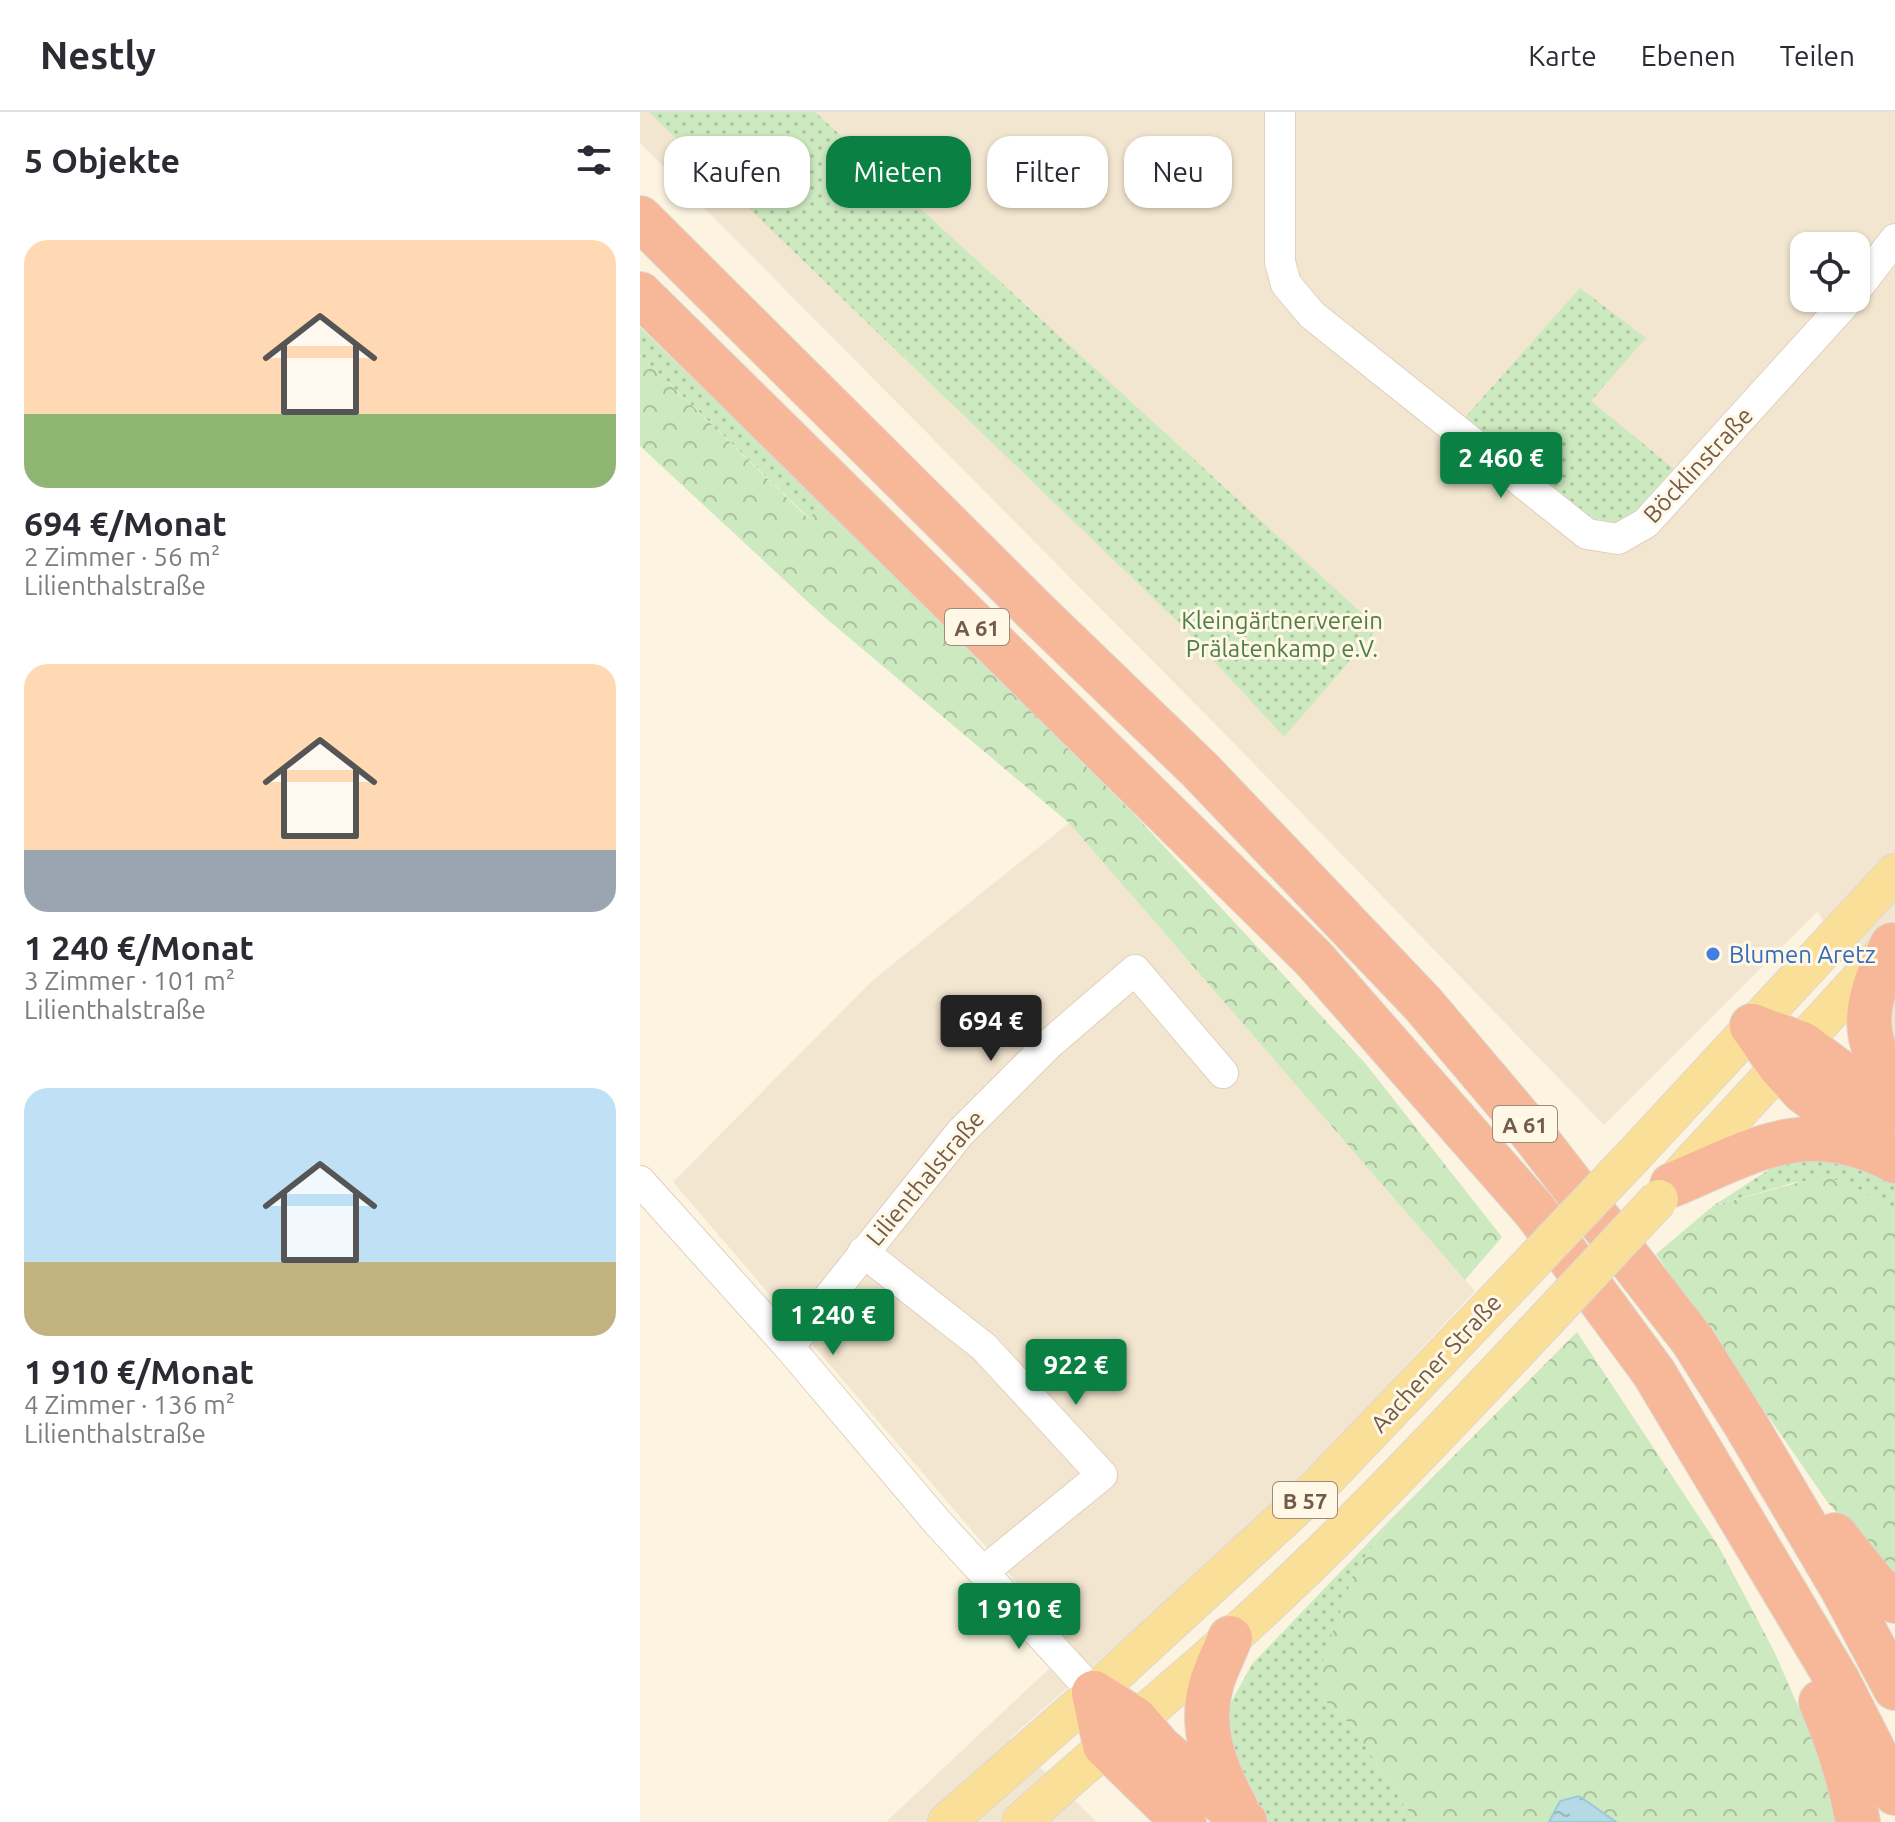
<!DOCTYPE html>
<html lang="de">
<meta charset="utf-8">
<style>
:root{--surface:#fff;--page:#f7f7f7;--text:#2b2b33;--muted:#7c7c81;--line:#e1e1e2;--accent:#0b8043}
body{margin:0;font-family:Ubuntu,sans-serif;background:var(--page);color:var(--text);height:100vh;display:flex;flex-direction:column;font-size:30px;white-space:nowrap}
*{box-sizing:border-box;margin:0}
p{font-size:26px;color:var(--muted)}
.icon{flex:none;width:44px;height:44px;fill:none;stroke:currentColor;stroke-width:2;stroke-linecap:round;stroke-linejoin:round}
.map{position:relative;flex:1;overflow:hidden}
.panel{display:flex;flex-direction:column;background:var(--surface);width:640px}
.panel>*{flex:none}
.top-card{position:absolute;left:24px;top:24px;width:760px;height:72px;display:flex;gap:16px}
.tools{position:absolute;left:1150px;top:120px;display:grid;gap:16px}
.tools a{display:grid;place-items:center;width:80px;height:80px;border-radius:16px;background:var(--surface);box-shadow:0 2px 6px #0004;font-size:40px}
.price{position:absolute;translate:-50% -68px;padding:0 18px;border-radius:8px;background:var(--accent);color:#fff;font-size:26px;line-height:52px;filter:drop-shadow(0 2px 4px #0008)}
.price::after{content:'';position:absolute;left:50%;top:48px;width:24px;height:18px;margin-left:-12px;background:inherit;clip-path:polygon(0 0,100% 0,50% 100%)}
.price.selected{background:#222;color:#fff}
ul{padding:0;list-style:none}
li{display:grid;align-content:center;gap:16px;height:424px;padding:0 24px}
li span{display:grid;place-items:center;height:248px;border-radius:24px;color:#555}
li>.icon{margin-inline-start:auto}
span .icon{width:144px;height:144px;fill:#fffc;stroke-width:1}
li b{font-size:34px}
h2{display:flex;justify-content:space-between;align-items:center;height:96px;padding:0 24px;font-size:34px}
.pill{padding:0 28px;border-radius:24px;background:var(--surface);box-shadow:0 2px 6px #0004;font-size:28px;line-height:72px}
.pill.selected{background:var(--accent);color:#fff}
header{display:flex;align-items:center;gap:48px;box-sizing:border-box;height:112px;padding:0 40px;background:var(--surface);border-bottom:2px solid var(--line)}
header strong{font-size:38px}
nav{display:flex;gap:44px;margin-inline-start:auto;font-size:28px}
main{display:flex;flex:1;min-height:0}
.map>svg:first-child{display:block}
.residential{fill:#f3e6d0;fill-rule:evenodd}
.grass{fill:url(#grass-dots)}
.forest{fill:url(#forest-crowns)}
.water{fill:url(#water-ripples);stroke:#9cc9d6;stroke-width:2}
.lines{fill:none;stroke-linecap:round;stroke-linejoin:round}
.minor-casing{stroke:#e0d0bd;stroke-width:32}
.major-casing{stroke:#ddd8d3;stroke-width:40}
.highway-casing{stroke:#ddd8d3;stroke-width:46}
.minor{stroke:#fff;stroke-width:30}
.major{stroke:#fadf99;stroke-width:38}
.highway{stroke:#f6b898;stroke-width:44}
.major-bridge-casing{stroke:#ddd8d3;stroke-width:40;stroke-linecap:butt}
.major-bridge{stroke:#fadf99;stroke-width:38}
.shop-dot{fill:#3f7fe0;stroke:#fff8e7;stroke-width:3}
.labels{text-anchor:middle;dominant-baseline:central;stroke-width:6;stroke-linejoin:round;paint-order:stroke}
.shield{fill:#fff8e7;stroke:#9d8a78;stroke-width:2}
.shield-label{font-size:22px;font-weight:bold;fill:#735b48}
.street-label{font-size:24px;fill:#735b48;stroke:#fff8e7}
.park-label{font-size:24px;fill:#507e43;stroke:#fff8e7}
.shop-label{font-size:24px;fill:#366cbe;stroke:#fff8e7;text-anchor:start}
</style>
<header>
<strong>Nestly</strong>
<nav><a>Karte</a><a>Ebenen</a><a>Teilen</a></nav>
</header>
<main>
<section class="panel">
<h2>5 Objekte<svg class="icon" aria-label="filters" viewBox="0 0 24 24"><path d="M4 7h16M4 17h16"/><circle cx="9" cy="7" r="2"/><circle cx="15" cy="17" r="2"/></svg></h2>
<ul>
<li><span style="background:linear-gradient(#ffd9b3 70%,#8fb573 0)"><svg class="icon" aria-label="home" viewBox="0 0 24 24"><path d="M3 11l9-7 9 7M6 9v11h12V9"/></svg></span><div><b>694 €/Monat</b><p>2 Zimmer · 56 m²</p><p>Lilienthalstraße</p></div></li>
<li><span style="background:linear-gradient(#ffd9b3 75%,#9aa5b1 0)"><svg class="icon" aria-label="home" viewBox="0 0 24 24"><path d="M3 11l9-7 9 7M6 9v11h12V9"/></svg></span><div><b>1 240 €/Monat</b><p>3 Zimmer · 101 m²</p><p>Lilienthalstraße</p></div></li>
<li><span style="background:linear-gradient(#bfe0f5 70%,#c2b280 0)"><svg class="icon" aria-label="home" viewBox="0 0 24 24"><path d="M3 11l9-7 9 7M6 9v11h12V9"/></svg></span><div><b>1 910 €/Monat</b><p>4 Zimmer · 136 m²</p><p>Lilienthalstraße</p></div></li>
</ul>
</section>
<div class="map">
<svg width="1255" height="1710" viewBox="0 0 1255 1710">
<defs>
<pattern id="grass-dots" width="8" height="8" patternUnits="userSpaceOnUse" patternTransform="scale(2)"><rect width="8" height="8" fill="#cde9c0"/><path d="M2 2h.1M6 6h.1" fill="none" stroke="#abc09e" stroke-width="1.8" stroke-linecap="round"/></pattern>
<pattern id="forest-crowns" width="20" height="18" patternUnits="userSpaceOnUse" patternTransform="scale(2)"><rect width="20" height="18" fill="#cde9c0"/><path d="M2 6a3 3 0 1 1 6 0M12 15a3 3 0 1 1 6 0" fill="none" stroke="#abc09e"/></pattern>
<pattern id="water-ripples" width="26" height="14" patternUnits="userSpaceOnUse" patternTransform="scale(2)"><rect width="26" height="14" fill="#b6dae5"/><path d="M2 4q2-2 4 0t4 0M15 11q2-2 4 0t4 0" fill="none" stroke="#98b4bc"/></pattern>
</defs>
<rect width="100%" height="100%" fill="#fcf4e1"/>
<g class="residential">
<path d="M0,0h1255v960l-77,-161 -214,214 -382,-394 -582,-588zM1164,134h52v52h-52z"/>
<path d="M429,711l406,468 -207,222 -258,225 87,84h-211l186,-175 -399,-465 200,-202z"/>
</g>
<g class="grass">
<path d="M9,0h166l563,516 -94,109 -106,-115z"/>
<path d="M940,176l66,50 -55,63 88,72 -41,45 -39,11 -139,-106z"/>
<path d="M0,215l184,178 -15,13 -169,-163z"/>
<path d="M1162,1041l93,25v33l-46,-27 -53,-2 -83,24 66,-43z"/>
<path d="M751,1407l-37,54 -30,127 29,27 62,95h-149l-37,-49 -6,-56 29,-53z"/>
</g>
<g class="forest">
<path d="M0,243l168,163 16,-13 310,309 231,249 137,174 -37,43 -396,-457 -248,-209 -181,-168z"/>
<path d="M1182,1064l27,7 46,28v368l-16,-13 -53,-66 -170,-246 57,-48z"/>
<path d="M937,1220l142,215 55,104 48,110 15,61h-221l-56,-21 -11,21h-134l-62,-95 -29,-27 -5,-15v-14l35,-98 37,-54z"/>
</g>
<path class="water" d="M939,1684l33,23 4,3h-67l11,-21z"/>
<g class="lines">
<g class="minor-casing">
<g id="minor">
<path d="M640,0v150l6,22 26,31 275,219 31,5 28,-16 204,-225"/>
<path d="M1216,178l39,-51"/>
<path d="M0,1069l149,166 149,176 156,170"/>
<path d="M223,1140l121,95 118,128 -118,96"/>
<path d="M149,1235l171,-214 88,-88 87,-75 88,103"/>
</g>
</g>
<g class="major-casing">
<g id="major">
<path d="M995,1042l260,-281"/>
<path d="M1034,1070l213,-232"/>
<path d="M307,1710l147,-129 224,-206 185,-194"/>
<path d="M381,1710c68,-63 140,-121 209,-183 107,-96 205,-201 303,-305"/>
</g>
</g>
<g class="highway-casing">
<g id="highway">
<path d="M0,106l395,393 165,159 223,234 105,124 165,213 53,84 96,163 53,100"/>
<path d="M0,182l674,665 221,252 119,162 184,308 57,112"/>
<path d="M1252,833c-30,67 -32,85 3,150"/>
<path d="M1112,914l28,40 24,26 69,50"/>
<path d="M1112,914l50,18 93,69"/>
<path d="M1032,1073c83,-35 134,-70 223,-24"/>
<path d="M1195,1423l40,50 20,16"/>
<path d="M590,1526c-6,16 -15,32 -19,48 -12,43 5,85 25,122"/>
<path d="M454,1581l41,26 24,28 86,75"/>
<path d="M454,1581l11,52 79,77"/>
<path d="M1181,1590c17,39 29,78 37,120"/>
</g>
</g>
<use href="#minor" class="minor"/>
<use href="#major" class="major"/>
<use href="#highway" class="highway"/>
<g class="major-bridge-casing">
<g id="major-bridge">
<path d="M863,1181l132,-139"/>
<path d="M893,1222l126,-135"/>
</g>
</g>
<use href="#major-bridge" class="major-bridge"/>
</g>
<circle class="shop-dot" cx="1073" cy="842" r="8"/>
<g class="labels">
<g class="shield">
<rect x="305" y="497" width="64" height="36" rx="6"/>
<rect x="853" y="994" width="64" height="36" rx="6"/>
<rect x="633" y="1370" width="64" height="36" rx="6"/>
</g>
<g class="shield-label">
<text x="337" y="515">A 61</text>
<text x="885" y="1012">A 61</text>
<text x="665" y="1388">B 57</text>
</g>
<g class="street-label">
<text transform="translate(1058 353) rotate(-47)">Böcklinstraße</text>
<text transform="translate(285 1066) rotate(-50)">Lilienthalstraße</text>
<text transform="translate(796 1251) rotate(-47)">Aachener Straße</text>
</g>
<g class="park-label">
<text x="642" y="508">Kleingärtnerverein<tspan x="642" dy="28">Prälatenkamp e.V.</tspan></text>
</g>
<g class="shop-label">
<text x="1089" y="842">Blumen Aretz</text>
</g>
</g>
</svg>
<div class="tools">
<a><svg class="icon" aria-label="locate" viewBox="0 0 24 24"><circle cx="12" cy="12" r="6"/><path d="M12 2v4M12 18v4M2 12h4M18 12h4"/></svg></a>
</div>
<b class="price" style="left:861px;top:388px">2 460 €</b>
<b class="price selected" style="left:351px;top:951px">694 €</b>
<b class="price" style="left:193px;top:1245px">1 240 €</b>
<b class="price" style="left:436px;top:1295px">922 €</b>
<b class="price" style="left:379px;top:1539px">1 910 €</b>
<div class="top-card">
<a class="pill">Kaufen</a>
<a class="pill selected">Mieten</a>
<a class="pill">Filter</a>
<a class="pill">Neu</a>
</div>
</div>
</main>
